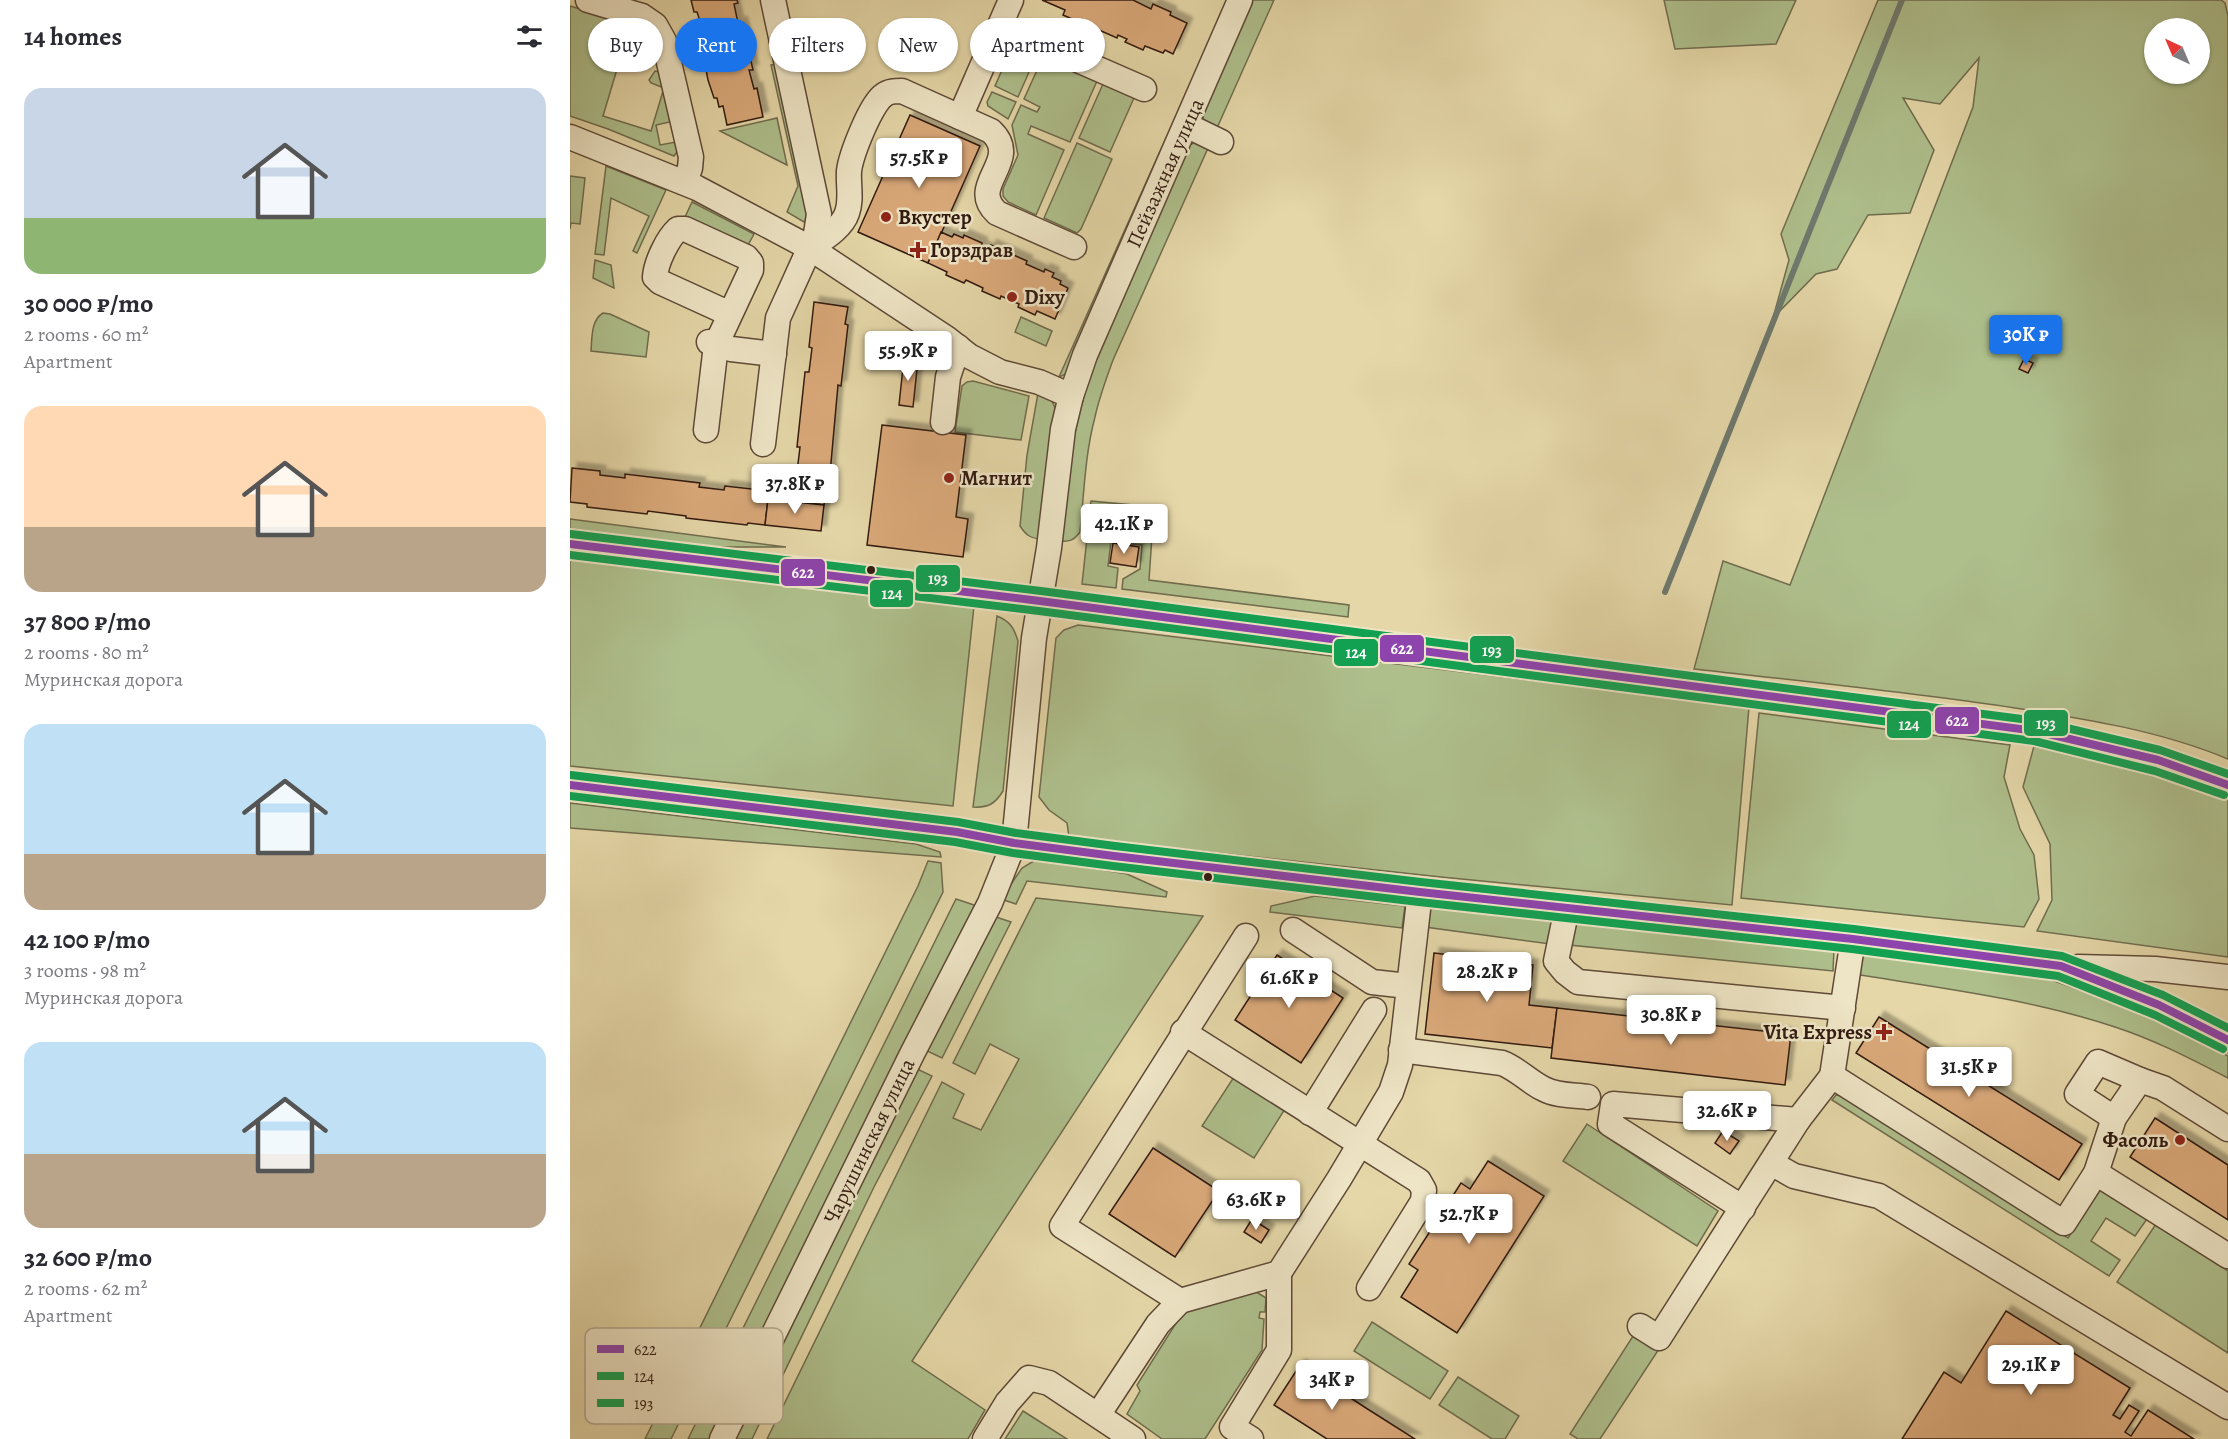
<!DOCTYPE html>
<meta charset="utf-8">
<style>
:root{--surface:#fff;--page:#f2f2f3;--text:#2b2b33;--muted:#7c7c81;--accent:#1a73e8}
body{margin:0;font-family:Alegreya,serif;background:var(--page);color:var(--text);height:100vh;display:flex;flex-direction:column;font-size:22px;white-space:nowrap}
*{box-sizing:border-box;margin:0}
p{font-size:20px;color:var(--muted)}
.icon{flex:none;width:33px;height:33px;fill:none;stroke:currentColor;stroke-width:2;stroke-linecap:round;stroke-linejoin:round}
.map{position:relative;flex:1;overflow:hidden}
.side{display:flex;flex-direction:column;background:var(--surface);width:570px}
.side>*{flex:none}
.hud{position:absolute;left:18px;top:18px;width:570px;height:54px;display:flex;gap:12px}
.needle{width:39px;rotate:316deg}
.tools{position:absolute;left:1574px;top:18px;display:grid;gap:12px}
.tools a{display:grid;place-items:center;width:66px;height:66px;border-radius:50%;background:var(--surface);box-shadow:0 2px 4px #0004;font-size:30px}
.price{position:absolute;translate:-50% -51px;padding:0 14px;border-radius:6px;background:#fff;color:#222;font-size:20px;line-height:39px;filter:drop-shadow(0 2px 3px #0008)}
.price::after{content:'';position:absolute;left:50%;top:36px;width:18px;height:14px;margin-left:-9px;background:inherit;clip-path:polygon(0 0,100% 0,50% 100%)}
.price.current{background:var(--accent);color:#fff}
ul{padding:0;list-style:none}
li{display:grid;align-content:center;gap:12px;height:318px;padding:0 24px}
li span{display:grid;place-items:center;height:186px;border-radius:18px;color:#555}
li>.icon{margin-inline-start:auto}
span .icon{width:108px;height:108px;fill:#fffc;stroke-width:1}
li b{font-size:26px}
h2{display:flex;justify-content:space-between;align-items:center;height:72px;padding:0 24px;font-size:26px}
.tag{padding:0 21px;border-radius:27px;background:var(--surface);box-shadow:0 2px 4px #0004;font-size:21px;line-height:54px}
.tag.current{background:var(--accent);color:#fff}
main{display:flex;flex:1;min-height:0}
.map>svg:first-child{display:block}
.green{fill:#aebf8c;stroke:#706c4e;stroke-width:1.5;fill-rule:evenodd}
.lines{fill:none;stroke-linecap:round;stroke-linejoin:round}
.stream{stroke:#6e796e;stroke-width:6}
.building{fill:#daa97a;stroke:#311a11;stroke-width:1.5;filter:url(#shadow)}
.minor-casing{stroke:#5e4937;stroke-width:27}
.minor{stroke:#eee5c6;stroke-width:24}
.bus-1-casing{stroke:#eee5c6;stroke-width:12}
.bus-2-casing{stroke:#eee5c6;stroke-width:12}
.bus-3-casing{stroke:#eee5c6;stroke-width:12}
.bus-1{stroke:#8e44ad;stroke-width:8}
.bus-2{stroke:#12a152;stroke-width:8}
.bus-3{stroke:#12a152;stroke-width:8}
.poi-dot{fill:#8f2418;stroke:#eee5c6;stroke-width:2}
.bus-dot{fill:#311a11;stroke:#eee5c6;stroke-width:2}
.labels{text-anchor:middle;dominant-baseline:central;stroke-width:5;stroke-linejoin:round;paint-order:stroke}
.street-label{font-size:21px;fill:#311a11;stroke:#eee5c6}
.poi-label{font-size:21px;font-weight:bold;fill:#311a11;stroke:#eee5c6;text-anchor:start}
.key{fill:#eee5c6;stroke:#b5a890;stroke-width:1.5}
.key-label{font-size:16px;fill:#311a11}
.line-badge{stroke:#eee5c6;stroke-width:2}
.badge-label{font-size:16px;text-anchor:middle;font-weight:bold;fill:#fff}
</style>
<main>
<section class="side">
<h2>14 homes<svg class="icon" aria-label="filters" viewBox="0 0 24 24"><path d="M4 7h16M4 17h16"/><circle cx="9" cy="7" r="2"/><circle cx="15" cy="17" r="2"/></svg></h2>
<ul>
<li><span style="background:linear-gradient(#c9d6e8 70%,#8fb573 0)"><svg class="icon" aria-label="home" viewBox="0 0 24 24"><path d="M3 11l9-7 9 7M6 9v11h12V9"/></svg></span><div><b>30 000 ₽/mo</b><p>2 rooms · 60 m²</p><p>Apartment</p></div></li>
<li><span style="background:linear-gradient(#ffd9b3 65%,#b9a48a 0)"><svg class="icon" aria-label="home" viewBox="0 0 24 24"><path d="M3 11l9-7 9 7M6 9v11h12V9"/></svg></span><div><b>37 800 ₽/mo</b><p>2 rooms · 80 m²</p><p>Муринская дорога</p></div></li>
<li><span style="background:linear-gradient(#bfe0f5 70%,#b9a48a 0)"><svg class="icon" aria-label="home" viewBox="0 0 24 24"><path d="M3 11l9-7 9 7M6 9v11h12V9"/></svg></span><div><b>42 100 ₽/mo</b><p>3 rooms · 98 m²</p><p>Муринская дорога</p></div></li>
<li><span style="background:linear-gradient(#bfe0f5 60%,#b9a48a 0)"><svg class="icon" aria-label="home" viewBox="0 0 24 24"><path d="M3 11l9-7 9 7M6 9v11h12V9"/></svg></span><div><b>32 600 ₽/mo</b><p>2 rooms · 62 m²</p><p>Apartment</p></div></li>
</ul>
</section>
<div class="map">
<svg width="1658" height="1439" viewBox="0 0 1658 1439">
<defs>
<filter id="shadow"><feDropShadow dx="5.5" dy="-5.5" stdDeviation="1.5" flood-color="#0004"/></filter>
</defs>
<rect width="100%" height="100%" fill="#e5d7a8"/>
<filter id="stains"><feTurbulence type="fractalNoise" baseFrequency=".00333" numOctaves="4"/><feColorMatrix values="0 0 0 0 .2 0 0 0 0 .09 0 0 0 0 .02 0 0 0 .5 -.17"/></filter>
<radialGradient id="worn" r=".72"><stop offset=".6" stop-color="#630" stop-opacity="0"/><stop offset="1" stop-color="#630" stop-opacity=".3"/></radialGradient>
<g class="green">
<path d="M681,0h23l-57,128 -12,-6 -4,-9z"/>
<path d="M1094,0h132l-20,44 -101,5z"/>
<path d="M1308,0h343l4,3 3,13v743c-67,-28 -141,-40 -213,-51 -106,-16 -214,-27 -321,-39l29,-108 67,24 183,-478 6,-49 -39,46 -37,-6 31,52 -24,63 -42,2 -31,54 -21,5 -43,44 16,-58 -8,-26zM1584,28h45v46h-45z"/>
<path d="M0,6l61,18 10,6 1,9 -2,9 -4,1 -12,-3 -21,70 48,15 13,-43 -13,-5 -2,-3 6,-9 5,1 14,49 -18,4 4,20 16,-3 3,7 -5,7 -66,-27 -38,-13z"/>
<path d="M655,6l-159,368 -7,3z"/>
<path d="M446,49h8l13,5 -19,43 -23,-11 14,-32z"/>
<path d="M473,57l54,24 -27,61 -39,-16 -3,8 36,16 -28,65 -28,-13 -5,-6v-7l15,-34 -6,-30 9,-20 16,7 3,-5 -16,-8z"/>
<path d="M208,64l31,143 -2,11 -3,4 -17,-10 11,-26 -27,-121z"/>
<path d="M533,84l31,14 -24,54 -31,-14z"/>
<path d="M422,92l24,10 -8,17 -20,-13 -1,-4z"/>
<path d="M207,118l10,47 -67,-34z"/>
<path d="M626,142l12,6 -95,212c-7,19 -14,38 -18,57 -10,37 -11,77 -15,115 -6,8 -10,10 -20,9 6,-55 12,-109 28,-162l99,-233z"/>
<path d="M507,143l35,16 -31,70 -4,4 -33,-15z"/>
<path d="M36,166l60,24 -29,63 -4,-2 16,-35 -38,-18 -7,57 -9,-1z"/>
<path d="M0,176l15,2 -5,46 -9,-1 -1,6z"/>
<path d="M122,202l62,32 -6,11 -63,-28z"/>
<path d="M25,260l16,5 3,23 -21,-10z"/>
<path d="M33,313l7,1 39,18 -3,25 -55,-6c1,-13 0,-31 12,-38z"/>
<path d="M451,317l31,14 -6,15 -31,-14z"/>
<path d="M403,381l56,15 -8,44 -66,-8 7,-46 5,-4z"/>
<path d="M468,393l13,6 5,11 -16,129c-10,-1 -14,-4 -20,-13l7,-71z"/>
<path d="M521,501l63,6 -5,73 200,25 -1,12 -226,-28 1,-10 17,-10 2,-24 -31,-3 -3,24 10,2 -2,20 -34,-4z"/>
<path d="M0,519l216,28h-86l-130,-16z"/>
<path d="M0,557l404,49 -21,200 -383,-40z"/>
<path d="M427,616c13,5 17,12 21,25l-15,150c-8,13 -15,17 -30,16z"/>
<path d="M508,625l671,82 -17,198 -291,-28 -372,-40 -2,-14 -18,-13 -10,-13 17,-159 8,-8z"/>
<path d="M1189,713l251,32 -6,32 16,52 14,26 5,44 -15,28 -283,-29z"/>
<path d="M1464,746l85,16 109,33v162l-191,-26 15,-31 -2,-56 -27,-57z"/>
<path d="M0,803l346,41 24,8 1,5 -371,-29z"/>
<path d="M467,859l90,15 40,18 -1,5 -139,-16 -11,23 -15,-5 21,-31z"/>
<path d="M358,861l13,2 2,29 -272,547h-26l273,-553z"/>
<path d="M745,896l90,10 -3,22 -132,-16 1,-6z"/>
<path d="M466,898l167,18 -291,445 73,49 -17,29h-201l175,-357 22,12 -11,24 28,12 38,-71 -29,-15 -15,30 -22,-11z"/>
<path d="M386,899l21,7 -265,533h-24z"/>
<path d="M859,903l124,17 -3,24 -125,-17z"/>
<path d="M423,916l18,6 -69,136 -17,-8z"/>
<path d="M1002,920l262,29 -1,22 -264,-26z"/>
<path d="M1287,950l175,23 50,18 103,41 43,24v22c-37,-19 -73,-38 -113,-51 -84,-28 -174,-39 -261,-53z"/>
<path d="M343,1067l19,9 -58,111 -122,252h-24z"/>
<path d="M664,1077l51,32 -31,49 -52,-32z"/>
<path d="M1266,1095l6,1 226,142 32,-48 47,29 -12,17 -29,-18 -15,23 29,19 -11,16 -277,-176z"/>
<path d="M1017,1124l131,87 -21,35 -134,-85z"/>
<path d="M1586,1224l72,47v82l-111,-71z"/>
<path d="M680,1288l16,10 -1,14h-5l-1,6 5,1 -2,31 -57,89h-43l-35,-25 13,-23 -3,-6 46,-73z"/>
<path d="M802,1322l76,49 -18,28 -76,-48z"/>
<path d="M1065,1333l24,16 -59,90h-22l-8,-5z"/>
<path d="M888,1377l61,39 -14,23h-13l-53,-34z"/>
<path d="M453,1411l44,28h-62z"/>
</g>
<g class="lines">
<path class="stream" d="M1095,592l237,-592"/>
</g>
<g class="building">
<path d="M121,0h46l1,3 -4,1 4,19 4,-1 11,48h-4l5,19 3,-1 6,29 -36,8 -4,-19 -4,1 -2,-9h-3l-6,-18 -4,-20h3l-1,-5 -3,-14 -4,1 -4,-20 5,-1 -3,-9h-3z"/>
<path d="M472,0h91l18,9 2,-5 18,8 -1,3 17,8 -14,31 -8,-4 -2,3 -18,-7 -2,4 -18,-8 2,-3 -9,-4 -1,3 -27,-12 1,-3 -9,-4 -1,4 -18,-8 2,-5z"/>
<path d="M340,115l70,31 -52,117 -70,-31z"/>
<path d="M371,232l11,5 2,-3 9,4 1,-3 18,8 -1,3 8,4 2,-5 36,16 -1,3 18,8 1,-3 9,4 -2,4 9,4 -1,3 8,4 -13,31 -18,-8 -2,4 -17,-8 1,-3 -18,-8 -1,3 -18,-8 1,-3 -17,-8 -2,3 -18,-8 1,-3 -19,-9z"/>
<path d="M244,302l34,5 -3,17 3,1 -7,61 -3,-1 -9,100h-3l-2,20 -34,-4 4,-29h3l3,-25h-3l8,-75h4l3,-24 -3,-1z"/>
<path d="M334,358l14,2 -5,47 -14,-2z"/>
<path d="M1454,359l9,4 -5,10 -9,-4z"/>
<path d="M312,425l84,10 -10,82 12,2 -5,38 -96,-12z"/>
<path d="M2,468l28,3v4l25,3v-4l75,9 -1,4 25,3 1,-4 44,5 -4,34 -17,-2 -1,2 -61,-7v-2l-38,-5 -1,3 -60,-7v-3l-17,-2z"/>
<path d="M198,499l56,6 -3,26 -56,-6z"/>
<path d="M543,543l26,4 -3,20 -26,-4z"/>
<path d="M864,953l99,12 -4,40 28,3 -5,40 -127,-14z"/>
<path d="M707,955l66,43 -42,65 -66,-43z"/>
<path d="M987,1008l234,26 -6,51 -234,-27z"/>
<path d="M1309,1017l203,127 -23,36 -203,-127z"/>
<path d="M1585,1118l73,47v55l-98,-63z"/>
<path d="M1153,1131l16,10 -9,13 -15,-11z"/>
<path d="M583,1148l66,43 -44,66 -66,-43z"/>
<path d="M918,1161l56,35 -87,137 -56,-36 17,-27 -9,-6 52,-81 9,6z"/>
<path d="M682,1219l17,11 -8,13 -17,-11z"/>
<path d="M1436,1311l124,77 -17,27 7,4 9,-14 10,6 -14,21 6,4 17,-26 46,29h-292l42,-67 17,11z"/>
<path d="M730,1365l66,43 49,31h-88l-53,-34z"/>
</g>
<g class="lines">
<g class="minor-casing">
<g id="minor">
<path d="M18,0l54,16 13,9 9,16 27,116 -1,11 -5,14"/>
<path d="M430,26l144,63"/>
<path d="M390,117l51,-117"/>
<path d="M616,125l35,17"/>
<path d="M0,137l127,51 113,60 136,90 23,18 31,16 39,10 32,14"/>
<path d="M240,248c13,-9 32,-20 37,-35 5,-14 1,-28 2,-42 2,-16 22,-68 35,-76 5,-4 11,-4 18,-4l89,40c32,30 -25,54 6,82l77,34"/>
<path d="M139,342l22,7 43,5"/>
<path d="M373,422l5,-45 10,-30"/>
<path d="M136,430l10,-85 35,-75v-7l-5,-6 -61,-28h-7c-11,10 -22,34 -23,48l5,5 70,32"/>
<path d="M193,444l15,-126 38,-84 3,-20 -46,-214"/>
<path d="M0,544l470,57 996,130c65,15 131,28 192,54"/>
<path d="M0,785l387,47 57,11 100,13 306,36 433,47 208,27 98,39 69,35"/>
<path d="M997,908l-11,53 9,11 13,10 265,26"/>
<path d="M723,930l79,52 36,4"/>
<path d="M1283,939l-21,137 232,147 32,-50 18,-55 26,-38 23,8 65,41"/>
<path d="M1508,967l77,2 73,8"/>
<path d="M613,1032l236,149 5,9 -1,11 -54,87"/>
<path d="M831,1050l101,13c16,6 27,19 42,26 13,7 30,6 44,8"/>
<path d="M740,1113l64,-103"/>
<path d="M1544,1118l-37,-24 21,-32 42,18"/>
<path d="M1201,1163l23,13 85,20 349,211"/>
<path d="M1526,1173l132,83"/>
<path d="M1173,1208l-133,-84 3,-20 185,16"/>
<path d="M610,1301l-118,-75 184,-290"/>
<path d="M1070,1326l19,12 139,-218 34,-44"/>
<path d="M528,1415l60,-91 22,-23 99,-28 60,-94 52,-87 9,-27 20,-173"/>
<path d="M152,1439l190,-385 78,-151 24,-60 20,-205 15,-90 14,-119 8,-33 14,-41 155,-355"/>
<path d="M415,1439l22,-36 22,-25 20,5 84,56"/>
<path d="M681,1439l-19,-12 47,-77v-77"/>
</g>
</g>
<use href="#minor" class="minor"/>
<g class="bus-1-casing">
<g id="bus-1">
<path d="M0,544l470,57 996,130 122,29 70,25"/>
<path d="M0,785l387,47 57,11 100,13 306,36 433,47 208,27 98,39 69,35"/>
</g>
</g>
<g class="bus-2-casing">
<g id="bus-2">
<path d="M0,555l469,56 995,130 121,30 69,24"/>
<path d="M0,796l385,46 58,11 100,13 306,36 433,47 206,27 97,39 68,34"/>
</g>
</g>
<g class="bus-3-casing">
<g id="bus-3">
<path d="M1,534l470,57 996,130 123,29 68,24"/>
<path d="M1,775l387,47 58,11 99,13 306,36 433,47 208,27 101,39 65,33"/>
</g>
</g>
<use href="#bus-1" class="bus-1"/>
<use href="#bus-2" class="bus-2"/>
<use href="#bus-3" class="bus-3"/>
</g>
<g class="poi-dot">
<circle cx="316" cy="217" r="6"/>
<path d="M345 241h6v6h6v6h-6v6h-6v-6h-6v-6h6z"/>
<circle cx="442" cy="297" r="6"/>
<circle cx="379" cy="478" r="6"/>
<path d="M1311 1023h6v6h6v6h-6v6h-6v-6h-6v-6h6z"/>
<circle cx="1610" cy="1140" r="6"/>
</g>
<g class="bus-dot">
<circle cx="301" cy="570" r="5"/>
<circle cx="638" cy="877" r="5"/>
</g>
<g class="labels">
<g class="street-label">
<text transform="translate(595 173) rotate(-66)">Пейзажная улица</text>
<text transform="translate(299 1141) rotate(-64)">Чарушинская улица</text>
</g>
<g class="poi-label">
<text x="328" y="217">Вкустер</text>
<text x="360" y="250">Горздрав</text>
<text x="454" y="297">Dixy</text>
<text x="391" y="478">Магнит</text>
<text x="1302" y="1032" text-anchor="end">Vita Express</text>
<text x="1598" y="1140" text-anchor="end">Фасоль</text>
</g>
</g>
<rect x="15" y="1328" width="198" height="96" rx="9" class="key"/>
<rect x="27" y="1345" width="27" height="8" fill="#8e44ad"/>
<rect x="27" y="1372" width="27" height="8" fill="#12a152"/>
<rect x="27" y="1399" width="27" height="8" fill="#12a152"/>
<g class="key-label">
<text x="64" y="1355">622</text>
<text x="64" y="1382">124</text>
<text x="64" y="1409">193</text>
</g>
<g class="line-badge">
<rect x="210" y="558" width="46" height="29" rx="6" fill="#8e44ad"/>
<rect x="345" y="564" width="46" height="29" rx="6" fill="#12a152"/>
<rect x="299" y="579" width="45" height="29" rx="6" fill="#12a152"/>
<rect x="809" y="634" width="46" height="29" rx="6" fill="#8e44ad"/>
<rect x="899" y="635" width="46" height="29" rx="6" fill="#12a152"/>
<rect x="763" y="638" width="46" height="29" rx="6" fill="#12a152"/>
<rect x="1364" y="706" width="46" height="29" rx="6" fill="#8e44ad"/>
<rect x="1453" y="709" width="46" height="28" rx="6" fill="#12a152"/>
<rect x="1316" y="710" width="46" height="29" rx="6" fill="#12a152"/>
</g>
<g class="badge-label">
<text x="233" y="578">622</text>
<text x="368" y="584">193</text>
<text x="322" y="599">124</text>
<text x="832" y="654">622</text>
<text x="922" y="656">193</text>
<text x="786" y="658">124</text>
<text x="1387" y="726">622</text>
<text x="1476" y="729">193</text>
<text x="1339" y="730">124</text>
</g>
<rect width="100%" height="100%" filter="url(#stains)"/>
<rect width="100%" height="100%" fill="url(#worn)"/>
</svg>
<div class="tools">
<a><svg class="needle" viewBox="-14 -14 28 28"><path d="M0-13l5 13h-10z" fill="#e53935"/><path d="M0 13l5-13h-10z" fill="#7c7c81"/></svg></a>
</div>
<b class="price" style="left:349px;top:189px">57.5K ₽</b>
<b class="price current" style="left:1456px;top:366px">30K ₽</b>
<b class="price" style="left:338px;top:382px">55.9K ₽</b>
<b class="price" style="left:225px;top:515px">37.8K ₽</b>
<b class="price" style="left:554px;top:555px">42.1K ₽</b>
<b class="price" style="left:917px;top:1003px">28.2K ₽</b>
<b class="price" style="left:719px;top:1009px">61.6K ₽</b>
<b class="price" style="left:1101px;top:1046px">30.8K ₽</b>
<b class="price" style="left:1399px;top:1098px">31.5K ₽</b>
<b class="price" style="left:1157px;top:1142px">32.6K ₽</b>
<b class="price" style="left:686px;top:1231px">63.6K ₽</b>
<b class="price" style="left:899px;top:1245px">52.7K ₽</b>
<b class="price" style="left:1461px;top:1396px">29.1K ₽</b>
<b class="price" style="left:762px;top:1411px">34K ₽</b>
<div class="hud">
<a class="tag">Buy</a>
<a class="tag current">Rent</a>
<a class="tag">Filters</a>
<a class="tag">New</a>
<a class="tag">Apartment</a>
</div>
</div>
</main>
